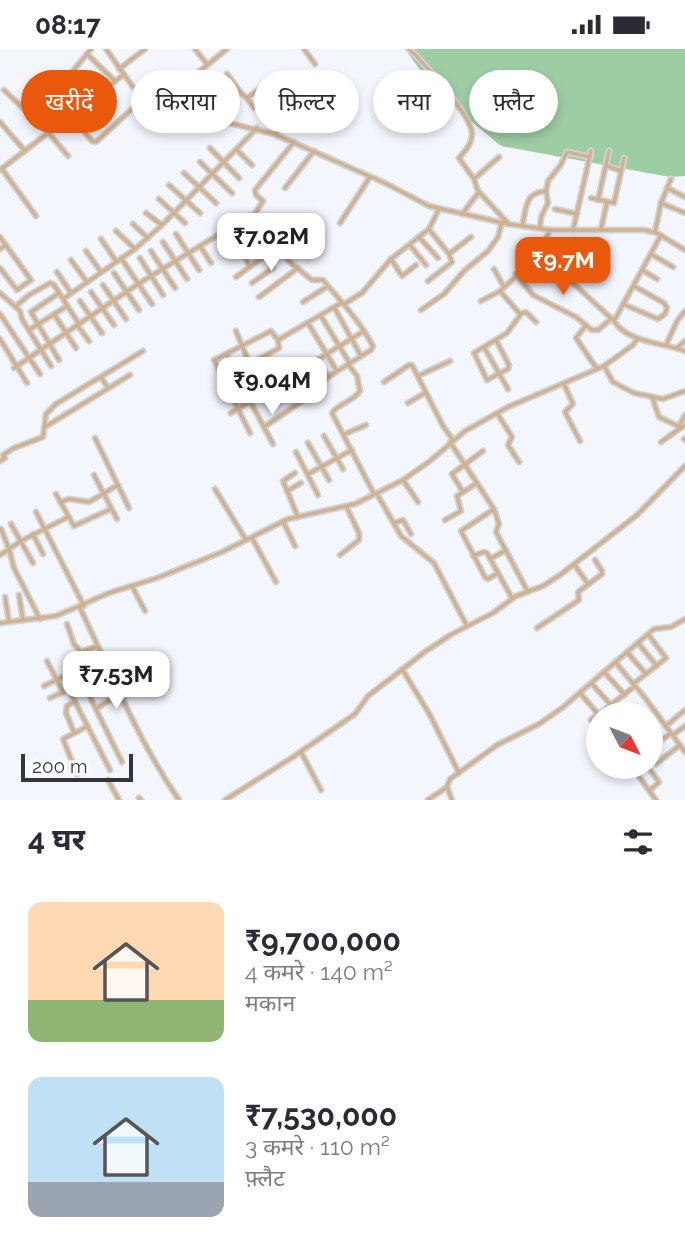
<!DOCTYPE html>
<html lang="hi">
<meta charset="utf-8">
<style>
:root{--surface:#fff;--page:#f7f7f7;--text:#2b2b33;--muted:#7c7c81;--accent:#ea580c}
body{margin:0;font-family:Raleway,"Noto Sans Devanagari",sans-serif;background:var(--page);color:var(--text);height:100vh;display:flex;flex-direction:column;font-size:26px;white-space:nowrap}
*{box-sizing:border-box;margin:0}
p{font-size:23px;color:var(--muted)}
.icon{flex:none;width:38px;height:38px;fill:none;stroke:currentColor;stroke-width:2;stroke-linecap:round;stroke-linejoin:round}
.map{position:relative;height:751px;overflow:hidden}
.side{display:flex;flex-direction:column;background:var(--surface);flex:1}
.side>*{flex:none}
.guide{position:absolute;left:21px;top:21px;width:644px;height:63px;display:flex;gap:14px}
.needle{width:46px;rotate:132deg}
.buttons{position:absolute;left:586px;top:653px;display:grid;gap:14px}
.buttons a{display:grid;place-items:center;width:77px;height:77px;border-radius:50%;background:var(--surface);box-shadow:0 4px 10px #0003;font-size:35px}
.scale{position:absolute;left:21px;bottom:18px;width:112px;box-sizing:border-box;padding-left:7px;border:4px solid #333539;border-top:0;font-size:19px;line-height:24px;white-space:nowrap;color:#333539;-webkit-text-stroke:5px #fff;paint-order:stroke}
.price{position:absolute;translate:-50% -60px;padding:0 16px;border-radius:14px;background:#fff;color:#222;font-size:23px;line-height:46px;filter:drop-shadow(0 2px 4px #0008)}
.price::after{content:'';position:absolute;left:50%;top:42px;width:21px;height:16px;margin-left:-10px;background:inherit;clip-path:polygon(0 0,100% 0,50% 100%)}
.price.current{background:var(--accent);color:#fff}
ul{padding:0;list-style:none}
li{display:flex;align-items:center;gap:21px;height:175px;padding:0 28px}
li span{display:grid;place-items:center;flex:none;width:196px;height:140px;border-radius:14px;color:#555}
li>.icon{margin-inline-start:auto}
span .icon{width:84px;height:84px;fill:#fffc;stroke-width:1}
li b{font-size:30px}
h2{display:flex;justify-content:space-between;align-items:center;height:84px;padding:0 28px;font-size:30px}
.pill{padding:0 24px;border-radius:32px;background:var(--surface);box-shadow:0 4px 10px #0003;font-size:24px;line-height:63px}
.pill.current{background:var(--accent);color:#fff}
.status{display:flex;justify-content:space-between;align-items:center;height:49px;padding:0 35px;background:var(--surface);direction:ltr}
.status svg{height:19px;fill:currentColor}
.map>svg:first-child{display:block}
.forest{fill:#9ecca3}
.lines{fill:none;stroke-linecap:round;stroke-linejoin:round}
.minor-casing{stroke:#d1d3da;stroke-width:7}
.minor{stroke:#d1b28e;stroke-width:3.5}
</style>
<div class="status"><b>08:17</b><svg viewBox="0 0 49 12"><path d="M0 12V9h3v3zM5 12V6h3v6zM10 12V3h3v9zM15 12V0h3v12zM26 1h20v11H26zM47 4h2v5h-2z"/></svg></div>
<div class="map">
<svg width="685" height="751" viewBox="0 0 685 751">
<rect width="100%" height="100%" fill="#f4f6fd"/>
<path class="forest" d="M405,0h280v127l-15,1 -169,-31 -66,-55z"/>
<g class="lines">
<g class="minor-casing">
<g id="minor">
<path d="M91,0l-4,5 28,27"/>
<path d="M106,0l27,38 26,16 32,11 83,20 111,49 44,23 79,18 42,6h94l13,3 28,17"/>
<path d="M195,0l12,15"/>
<path d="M304,0l11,15"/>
<path d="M409,0c14,13 63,67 63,85 0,10 -7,17 -13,24l15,21"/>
<path d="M119,20l26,-20"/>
<path d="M72,23l15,-18"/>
<path d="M227,25l14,19"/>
<path d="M37,40l31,29"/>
<path d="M4,41l44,42 20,24"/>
<path d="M147,48l24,-23"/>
<path d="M247,49l7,10"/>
<path d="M220,60l21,-16 6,5 25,-18"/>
<path d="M71,67l21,25 4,1 50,-46"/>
<path d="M223,72l-3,-12 -30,-30 37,-30"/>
<path d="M0,73l25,29"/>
<path d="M276,85l8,-11 26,-24"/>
<path d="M210,99l29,30"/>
<path d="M238,102l14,14"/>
<path d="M200,113l32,31"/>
<path d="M607,117l14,5"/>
<path d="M2,120l34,47"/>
<path d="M0,121l123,-95"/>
<path d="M184,124l32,30"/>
<path d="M169,136l31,28"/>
<path d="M285,139l29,-37"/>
<path d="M667,139l18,9"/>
<path d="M478,142l-4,-12 25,-22"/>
<path d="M591,149l23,5 10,-45"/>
<path d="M159,150l26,24"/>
<path d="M598,151l11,-49"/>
<path d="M661,154l24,10"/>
<path d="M555,160l22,5"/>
<path d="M146,164l16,12"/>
<path d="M462,165l17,-22 28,30"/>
<path d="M254,166l9,-14 -7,-6 -1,-5 39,-48"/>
<path d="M340,174l30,-46"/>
<path d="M133,175l15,14"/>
<path d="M522,177c5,-19 2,-33 24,-35"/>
<path d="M540,179l1,-11 7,-14 -2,-12 2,-10 12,-15 7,-14 23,5"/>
<path d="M429,180l20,25 22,-17"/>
<path d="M601,180l6,-27"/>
<path d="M573,181l18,-79"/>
<path d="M116,182l19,18"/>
<path d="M655,183l6,-29 10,-24"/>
<path d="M176,185l23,36"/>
<path d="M661,186l-47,86c14,22 47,21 71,30"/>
<path d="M0,188l31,43 -14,10 -17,-22"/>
<path d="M419,188l19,21"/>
<path d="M101,190l15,22"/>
<path d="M163,193l24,37"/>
<path d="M410,196l16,20"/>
<path d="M200,197l11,17"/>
<path d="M0,200l6,-4"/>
<path d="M86,202l15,21"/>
<path d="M151,202l24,37"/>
<path d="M651,205l22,13"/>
<path d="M537,208l24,15 52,48"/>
<path d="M121,209l31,46"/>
<path d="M140,209l23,37"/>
<path d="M391,210l11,17 14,-11"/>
<path d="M71,211l16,22"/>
<path d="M249,217l-3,-8 1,-5 24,-14"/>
<path d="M494,220l10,18"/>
<path d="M642,221l15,9"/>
<path d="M57,223l14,21"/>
<path d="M114,224l25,37"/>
<path d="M516,225l17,21 43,22 16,13h6l14,-12"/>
<path d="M236,228l30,-22 5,2"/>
<path d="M428,232l24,-19 -3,-8"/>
<path d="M252,234l21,-15 -2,-11 7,-7"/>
<path d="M103,236l23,34"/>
<path d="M500,242l20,23 6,-2 10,10"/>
<path d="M91,243l23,33"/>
<path d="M0,244l20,18 2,8 29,47"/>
<path d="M59,244l-28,19 28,48"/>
<path d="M259,248l39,-29"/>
<path d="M80,252l22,32"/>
<path d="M481,252l19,-10 37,-34 13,-27"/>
<path d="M303,253l25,-16"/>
<path d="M344,255l18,-11 29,-34 38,-30 10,-20"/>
<path d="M623,255l35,15 7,-5 2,-6 -3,-5 -30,-17"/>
<path d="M16,257l13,-11 21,-12 4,2 9,14"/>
<path d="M334,258l27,49"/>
<path d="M421,261l23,-16 20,-23 24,-20 10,-14 4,-15"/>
<path d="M0,265l40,60"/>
<path d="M54,265l22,34"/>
<path d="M321,267l28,46"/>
<path d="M308,274l29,48"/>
<path d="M79,275l-16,-25 72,-50 27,-24 95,-97"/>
<path d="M586,276l-10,13 21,31"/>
<path d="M78,277l11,15"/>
<path d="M29,281l38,-24"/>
<path d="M236,282l26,63"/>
<path d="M0,290l27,44"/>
<path d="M496,291l13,25 -1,4 -21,11 -13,-27 33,-20 14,-19"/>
<path d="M666,296l11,-24 8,-10"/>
<path d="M484,298l24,42"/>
<path d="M677,299l8,-7"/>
<path d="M226,305l12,21"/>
<path d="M317,311l11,17"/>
<path d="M250,315l29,-16 -1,-8"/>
<path d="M348,315l9,12 3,15c-6,10 -21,12 -28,22l42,81"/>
<path d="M604,317l9,16 21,11 29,6 22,-8"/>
<path d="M14,319l124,-84 111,-68 5,-1 7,4 17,31 14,14 20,16h11c14,17 29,32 41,51l-133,82"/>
<path d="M303,320l13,19"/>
<path d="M418,327l32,-15"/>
<path d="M101,328l7,11"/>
<path d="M384,333l25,-17h3l31,61 10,14"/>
<path d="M564,335l9,20 -8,8 15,29"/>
<path d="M652,348l7,20 19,9"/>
<path d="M250,352l23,43"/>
<path d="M408,354l17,-10"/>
<path d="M497,364l15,24 -4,8 11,17"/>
<path d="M45,378l85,-52"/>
<path d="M264,378l44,-30 20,-20 43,-27 2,-4 -9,-15"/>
<path d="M678,379l7,-13"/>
<path d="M250,384l-36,-73 57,-29 7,9 63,-37"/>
<path d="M345,385l21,-9"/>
<path d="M324,387l19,33"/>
<path d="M95,389l34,70"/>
<path d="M684,390l1,1"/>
<path d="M450,393l44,67 5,15 -3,8 32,60"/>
<path d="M661,393l24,-17"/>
<path d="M308,394l21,37"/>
<path d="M296,403l22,43"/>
<path d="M0,412l5,-3 -2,-3 11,-7 29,-11 3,-23 10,-10 87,-53"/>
<path d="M295,424l-12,8 15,36"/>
<path d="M308,425l44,-24"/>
<path d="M94,426l23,44"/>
<path d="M403,431l15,22"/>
<path d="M215,440l31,51"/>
<path d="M287,442l14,-8"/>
<path d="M463,443l-11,-18 31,-23"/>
<path d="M56,445l18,32 37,-17"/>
<path d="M377,445l24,42 33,27 33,63"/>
<path d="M60,453l9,-3 20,3 29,-17"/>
<path d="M494,460l-33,22 24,46 3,2 10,-6"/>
<path d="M36,463l48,94"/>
<path d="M445,471l16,-9 -4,-15 20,-13"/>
<path d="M283,472l12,25"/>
<path d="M394,474l9,-3 8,14"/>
<path d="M11,475l22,39"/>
<path d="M1,480l8,20 5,19 26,51"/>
<path d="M33,485l10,20"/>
<path d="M252,489l24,44"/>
<path d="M0,506l21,-14 47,-24"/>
<path d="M340,506l19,-15v-7l-12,-25"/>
<path d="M473,507l11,-4 3,1 25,45"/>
<path d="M490,510l16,-9"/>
<path d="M574,515l14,20"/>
<path d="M132,537l13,25"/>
<path d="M19,546l4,25"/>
<path d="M5,548l4,24"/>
<path d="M80,559c31,64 58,133 99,192"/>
<path d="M0,574l56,-7 53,-23 48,-15 65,-26 66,-33 67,-15 48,-24 27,-19 35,-30 43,-24 96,-41 29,-21 5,-7"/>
<path d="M67,575l7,20 7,8 17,-6"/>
<path d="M537,579l42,-28 -1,-8 24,-18v-3l-7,-11"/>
<path d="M638,594l19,23"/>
<path d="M83,603l10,26"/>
<path d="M627,603l19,22"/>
<path d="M47,612l16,31"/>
<path d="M616,614l30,36 39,53"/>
<path d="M402,620l28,46 29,58"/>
<path d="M605,624l20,22"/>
<path d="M83,634l39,79"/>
<path d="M592,635l19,21"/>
<path d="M633,635l33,-26 -18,-24"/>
<path d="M44,637l18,-9"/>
<path d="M69,641l41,80"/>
<path d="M580,644l18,21"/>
<path d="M50,649l58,-26"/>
<path d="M96,660l24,-16"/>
<path d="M599,665l36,-28"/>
<path d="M591,671l7,-6"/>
<path d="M666,677l19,-16"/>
<path d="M74,683l-8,-19 1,-7 8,-5"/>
<path d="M673,686l12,-9"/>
<path d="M651,699l20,-15"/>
<path d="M301,703l20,38"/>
<path d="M656,715l24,-19"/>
<path d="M632,718l24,33"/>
<path d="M648,718l11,15 -10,9"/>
<path d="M77,725l-14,-35 25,-13"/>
<path d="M108,731l11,20"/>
<path d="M139,749l2,2"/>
<path d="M225,751l68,-43 62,-43 13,-18 58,-45 26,-17 41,-21 23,-17 27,-10 17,-11 77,-60 48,-49"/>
<path d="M428,751l19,-13"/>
<path d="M452,751l-5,-13 3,-8 47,-34 42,-21 23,-16 92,-79 17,-2 14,-8"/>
</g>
</g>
<use href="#minor" class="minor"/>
</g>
</svg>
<div class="buttons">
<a><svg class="needle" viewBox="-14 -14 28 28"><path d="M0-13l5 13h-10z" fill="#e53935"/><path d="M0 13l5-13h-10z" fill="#7c7c81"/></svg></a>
</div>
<div class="scale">200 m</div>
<b class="price" style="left:271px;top:224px">₹7.02M</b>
<b class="price current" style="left:563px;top:248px">₹9.7M</b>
<b class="price" style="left:272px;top:368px">₹9.04M</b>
<b class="price" style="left:116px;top:662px">₹7.53M</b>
<div class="guide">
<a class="pill current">खरीदें</a>
<a class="pill">किराया</a>
<a class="pill">फ़िल्टर</a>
<a class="pill">नया</a>
<a class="pill">फ़्लैट</a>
</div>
</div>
<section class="side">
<h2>4 घर<svg class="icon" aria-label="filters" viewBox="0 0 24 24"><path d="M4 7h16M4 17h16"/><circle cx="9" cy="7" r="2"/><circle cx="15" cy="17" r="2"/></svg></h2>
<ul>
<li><span style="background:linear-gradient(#ffd9b3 70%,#8fb573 0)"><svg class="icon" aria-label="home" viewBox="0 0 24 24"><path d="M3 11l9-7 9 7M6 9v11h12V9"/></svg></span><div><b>₹9,700,000</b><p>4 कमरे · 140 m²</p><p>मकान</p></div></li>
<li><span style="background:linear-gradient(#bfe0f5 75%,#9aa5b1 0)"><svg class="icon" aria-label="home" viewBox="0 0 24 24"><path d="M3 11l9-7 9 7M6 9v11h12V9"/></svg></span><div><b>₹7,530,000</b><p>3 कमरे · 110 m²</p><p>फ़्लैट</p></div></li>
</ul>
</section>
